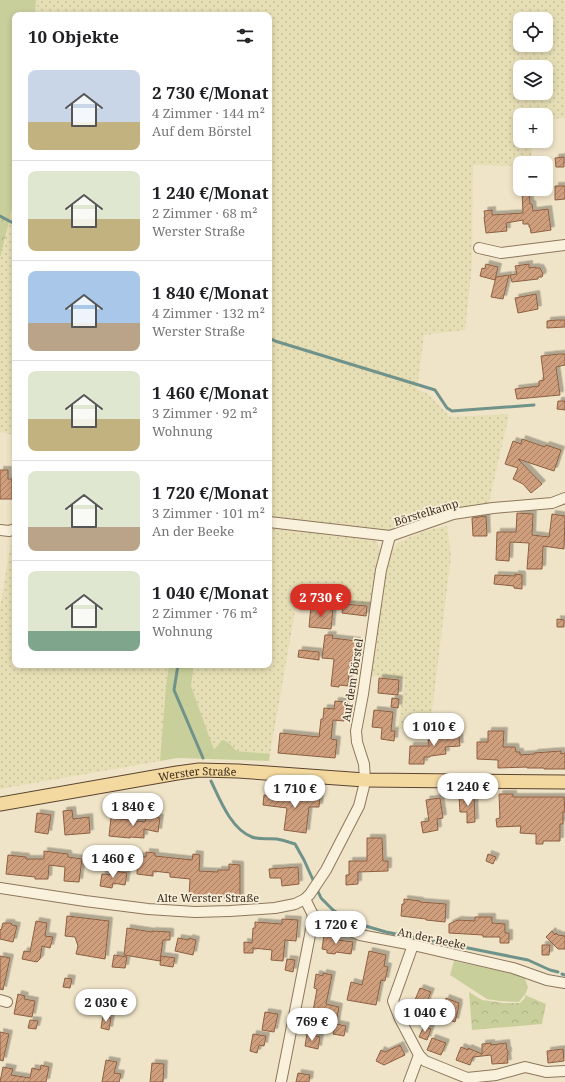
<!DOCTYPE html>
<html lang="de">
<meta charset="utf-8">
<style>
:root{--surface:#fff;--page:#f6f6f6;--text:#202124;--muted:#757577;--line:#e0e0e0;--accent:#d93025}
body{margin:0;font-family:"Noto Serif",serif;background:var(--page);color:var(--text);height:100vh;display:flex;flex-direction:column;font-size:15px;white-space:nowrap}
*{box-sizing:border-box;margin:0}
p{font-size:13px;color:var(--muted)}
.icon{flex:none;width:22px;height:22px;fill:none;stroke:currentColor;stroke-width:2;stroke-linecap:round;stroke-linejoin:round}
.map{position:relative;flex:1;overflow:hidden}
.drawer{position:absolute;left:12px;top:12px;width:260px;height:656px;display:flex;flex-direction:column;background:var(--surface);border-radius:8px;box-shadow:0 2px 6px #0003}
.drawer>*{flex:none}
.tools{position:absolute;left:513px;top:12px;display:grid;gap:8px}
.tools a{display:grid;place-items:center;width:40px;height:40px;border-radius:8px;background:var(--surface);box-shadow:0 2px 6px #0003;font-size:20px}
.price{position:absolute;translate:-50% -34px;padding:0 9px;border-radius:14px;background:#fff;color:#222;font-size:13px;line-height:26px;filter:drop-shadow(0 1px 2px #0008)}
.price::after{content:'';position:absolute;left:50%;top:24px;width:12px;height:9px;margin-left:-6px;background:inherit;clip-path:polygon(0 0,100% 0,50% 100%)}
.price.on{background:var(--accent);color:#fff}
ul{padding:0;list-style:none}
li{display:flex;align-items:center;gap:12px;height:100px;padding:0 16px}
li+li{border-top:1px solid var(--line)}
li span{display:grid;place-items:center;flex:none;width:112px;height:80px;border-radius:8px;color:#555}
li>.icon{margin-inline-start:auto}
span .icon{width:48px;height:48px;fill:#fffc;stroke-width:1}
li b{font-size:17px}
h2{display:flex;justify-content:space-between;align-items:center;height:48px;padding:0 16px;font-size:17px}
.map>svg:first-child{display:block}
.farmland{fill:url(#farmland-dots);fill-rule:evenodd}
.grass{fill:#c9cf9b}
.forest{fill:url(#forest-crowns)}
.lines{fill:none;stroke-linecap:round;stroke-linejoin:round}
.stream{stroke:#6f938a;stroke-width:3}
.building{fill:url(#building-hatch);stroke:#8d5f41;filter:url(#shadow)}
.minor-casing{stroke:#8d765c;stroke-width:12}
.major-casing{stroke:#5b4430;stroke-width:15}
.minor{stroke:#faf1dc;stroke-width:10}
.major{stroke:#f3d9a0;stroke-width:13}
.labels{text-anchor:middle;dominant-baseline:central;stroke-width:3.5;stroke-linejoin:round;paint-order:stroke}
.street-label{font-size:11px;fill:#3d2e20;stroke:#f7eed8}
</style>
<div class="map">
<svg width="565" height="1082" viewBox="0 0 565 1082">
<defs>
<pattern id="farmland-dots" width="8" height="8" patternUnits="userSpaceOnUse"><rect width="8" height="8" fill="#e6deb5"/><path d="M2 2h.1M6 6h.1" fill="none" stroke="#c6bf9b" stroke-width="1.8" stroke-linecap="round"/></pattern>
<pattern id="forest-crowns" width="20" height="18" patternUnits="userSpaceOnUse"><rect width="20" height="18" fill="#c9cf9b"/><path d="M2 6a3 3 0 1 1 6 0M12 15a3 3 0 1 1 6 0" fill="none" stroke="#aeb285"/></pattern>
<pattern id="building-hatch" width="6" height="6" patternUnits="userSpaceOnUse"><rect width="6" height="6" fill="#cf9f7d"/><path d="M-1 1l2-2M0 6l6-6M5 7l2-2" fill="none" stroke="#a98266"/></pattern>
<filter id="shadow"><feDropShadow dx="3.5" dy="-3.5" stdDeviation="0" flood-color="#0004"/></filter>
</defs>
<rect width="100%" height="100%" fill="#f0e4c8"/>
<g class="farmland">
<path d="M36,0h529v118l-19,1v-4h-26v26h12l-1,22h-11v3l-47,-1 -1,100 -7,65 -41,5 -7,54 11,5 22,23 59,-3 -21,93 -99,25 -120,-14v-503h-234zM520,19h26v26h-26zM520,67h26v26h-26z"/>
<path d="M15,197v238l-15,-3v-175z"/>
<path d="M447,526l4,30 -21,171 -32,2 7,-50 -36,-3 16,-107 5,-16 8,-10 26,-12z"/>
<path d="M269,528l107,12 4,11 -3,18 -5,37 -74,-12 -28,160 -33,-3 -9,-9 -6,-2 -8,11 -23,-65 3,-21h75z"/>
<path d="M15,535v130h154l-3,20 -6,76 -160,28v-181l12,-72z"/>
</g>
<g class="grass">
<path d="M0,0h36l-1,15h-20v182l-15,60z"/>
<path d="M169,665h25l-3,21 23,64 8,-10c7,1 10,7 15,11l33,3 -1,7 -92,-3 -17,3 6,-76z"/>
<path d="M454,961l70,15 4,11 -2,6 -7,9 -19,-1 -13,-2 -37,-24z"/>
</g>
<g class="forest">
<path d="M0,213l10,4 -10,40z"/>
<path d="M469,992l13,8 22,3h16l5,-5v-3l21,9 -4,20 -70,6z"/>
</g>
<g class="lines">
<g class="stream">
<path d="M0,216l15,8"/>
<path d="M269,338l6,3 160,49 12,18 5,3 82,-6"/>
<path d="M178,665l-4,25 29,68"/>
<path d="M211,781c9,19 20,48 41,56 7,3 17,1 25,2 6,1 12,3 18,5l9,16 10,22"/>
<path d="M316,887l5,11 12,12 19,12 34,10 67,13"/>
<path d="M458,946l70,14 22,10 8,2"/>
<path d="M562,974l3,1"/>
</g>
</g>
<g class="building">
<path d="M564,157v10h-8l-1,-9z"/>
<path d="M555,186h10v13l-10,1z"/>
<path d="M529,189l1,15h2l1,7 15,-2 3,21 -20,3 -1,-6h-1v-3h-6v-4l-17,3 1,8 -21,2 -2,-16h1l-1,-6 8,-1v5l31,-2 -1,-23z"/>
<path d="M486,264l12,3 -3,13 -15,-4 2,-8 3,1z"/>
<path d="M529,264v4l7,-1v1h4l3,6 -1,3h-4v2l-26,3 -2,-7 7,-1 -2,-8z"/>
<path d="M509,275l-6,24 -12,-2 5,-20z"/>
<path d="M536,294l2,15 -20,4 -3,-15z"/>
<path d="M557,320h8v7l-18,1v-7z"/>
<path d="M559,354h6v11l-9,2 4,28 -43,4 -2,-10 24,-3v-5l5,-1 -3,-24z"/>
<path d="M558,401h7v9l-8,-1z"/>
<path d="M522,439l23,8 1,-2 15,5 -7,21 -36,-12 24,25 -11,9 -8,-9 -10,-5 5,-11 -13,-4 8,-23 8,3z"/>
<path d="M0,470h8v9h4v20h-12z"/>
<path d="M517,513l16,1 -1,21 17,2 3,-23 13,2 -1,33 -21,-3 -1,23h-15l2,-26 -19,-1 -1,19 -13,-1 1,-28h19z"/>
<path d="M486,516l1,20h-14l-1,-18z"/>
<path d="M515,574l7,1v14l-8,-1v-2l-20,-2 1,-9 20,1z"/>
<path d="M343,604l24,2 -1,10 -24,-3z"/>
<path d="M311,606l22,2 -2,21 -22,-2z"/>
<path d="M557,619l7,1v7h-7z"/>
<path d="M325,635h8l-1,3 25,3 -2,20h-5l-2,25 -9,-1v2l-8,-1 3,-27 -12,-1z"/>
<path d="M299,650l20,2v8l-21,-3z"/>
<path d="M379,678l20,2 -1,15 -20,-2z"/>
<path d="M392,698l7,1 -1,9 -7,-1z"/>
<path d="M335,701l11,1 -2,19 -11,-1 -2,19 6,1 -2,18 -57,-5 2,-20 39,4 2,-18h2l1,-11 10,1z"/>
<path d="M374,710l19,2 -2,19h4l-1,10 -13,-2 1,-11 -10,-1z"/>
<path d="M458,729l2,17 -15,1 1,7 -16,2v1h-6v7h-15l1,-18h19l-1,-6 16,-2 -1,-8z"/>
<path d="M488,731h16l-1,16h12l1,5h4v3l14,-1v-1l27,-2v3l4,-1v16h-21v-1h-17v-1l-29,1v-8l-21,-1v-17h11z"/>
<path d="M290,790l20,3 -1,3 11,1 -1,10h-10l-3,26 -22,-3 3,-22 -24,-3 1,-10 25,4z"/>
<path d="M499,794h14v3h51l1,15h-2v12h-3v17h-17v3h-7v-10l-16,-1 1,-7 -24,1 -1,-8 4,-1z"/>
<path d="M474,795l1,27 -8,1v-11h-7l-1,-16z"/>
<path d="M440,798l3,20 -6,1 1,11 -15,3 -2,-11 8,-1 -3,-21z"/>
<path d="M72,810l1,9 16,-2 1,16 -25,2 -2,-24z"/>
<path d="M37,813l14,2 -3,19 -13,-2z"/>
<path d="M146,816l14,2 -2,14 -14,-3v9l-14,-1v1l-21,-2 2,-18 34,4z"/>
<path d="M367,838h15l1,23h5v10l-30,1v12l-12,1v-10h3v-14h18z"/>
<path d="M44,851l24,3v3l14,2 -3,23 -15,-1 1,-14 -16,-2 -1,14h-13v-2l-29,-3 2,-19 18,2v2h18z"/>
<path d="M146,852l9,1v3l37,4 1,-6 7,1 -1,16 19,1v-2h11v-6l11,1v33h-16v-1l-25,-2v2l-10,-1 1,-17 -20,-2v-4l-17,-2v5l-16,-2 1,-18 8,1z"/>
<path d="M488,854l8,3 -3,7 -7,-3z"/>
<path d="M298,867l1,17 -17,2 -1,-8h-11l-1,-9z"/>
<path d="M115,871l12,2 -2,12 -12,-2 -1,5 -12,-2 2,-12 12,1z"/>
<path d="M404,899l16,2v1l26,2 -1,18 -19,-2v-1l-25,-3 1,-12h2z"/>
<path d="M67,916l42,5 -4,38 -29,-5 2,-8 -3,-9 -10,-1z"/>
<path d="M475,917h17v6l13,1v9h4v10h-9v-6h-17v-2l-34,-2v-9l9,-4 17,1z"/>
<path d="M282,919l16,1 -2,21 -11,-1 -2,21 -12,-1 1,-10 -19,-2v5h-9v-11l8,1 1,-15h2v-6l27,2z"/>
<path d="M36,921l11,2 -2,13 8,1 -3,11 -8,-2 -2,13 -3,3 -15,-3 2,-8 6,1z"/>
<path d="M3,923h8l1,2 5,1 -4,16 -13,-3v-10l1,1z"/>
<path d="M127,928l25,4v-1l18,1v8h-7l-3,21 -36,-6z"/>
<path d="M329,931l3,4 7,2 -1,3 15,2 -2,12 -15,-2 -1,2 -8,-1v-3l-5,-1 2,-14z"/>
<path d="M552,931l3,4 1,-2 2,2 7,1v13h-7l-12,-12z"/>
<path d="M178,938l11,2v-2l7,2 -3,15 -18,-4z"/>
<path d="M542,945h8l-1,10h-7z"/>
<path d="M369,951l17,4 -2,11 4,1 -3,14 -4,-1 -5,25 -29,-5 4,-18 11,3z"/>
<path d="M114,955l13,2 -2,11 -13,-1z"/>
<path d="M0,956l10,2 -7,32 -3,-1z"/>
<path d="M161,956l14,2 -2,9 -13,-2z"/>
<path d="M287,959l8,1 -2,12 -8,-2z"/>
<path d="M323,973l9,2 -6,29 13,3 -3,17 10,2 -2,10 -11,-2 2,-10 -18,-3v-3l-5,-1 5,-28 -3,-1 2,-14 7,2z"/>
<path d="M65,978l7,1 -2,9 -7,-1z"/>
<path d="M420,988l11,4 -5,12 -11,-4z"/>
<path d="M18,994l7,2 -1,3 11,2 -3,16 -18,-3z"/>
<path d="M446,998l13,5 -1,3h1l-4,16 -16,-6z"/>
<path d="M265,1012l13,2 -4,18 -12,-2z"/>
<path d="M103,1016l8,2 -2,12 -8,-2z"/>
<path d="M30,1020l8,1 -2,8 -8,-1z"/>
<path d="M424,1026l7,3 -4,11 -8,-3z"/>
<path d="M0,1032l9,2 -6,27 -3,-1z"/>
<path d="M253,1034l13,2 -2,10 -5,-1 -2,8 -7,-2z"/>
<path d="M307,1034l13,3 -2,12 -13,-3z"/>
<path d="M432,1038l14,5 -5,12 -14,-5z"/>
<path d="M491,1043v2l15,-2 1,7 1,1v4l-1,1 1,7 -16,1 -1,-9 -18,2 -3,8 -14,-5 5,-13 7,3v-2l14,6v-10z"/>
<path d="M400,1045l5,10 -21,10 -8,-4 5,-11 4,2z"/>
<path d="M563,1049l1,12 -16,2 -1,-12z"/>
<path d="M106,1060l11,2 -3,11 7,1 -2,8h-17z"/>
<path d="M152,1063l12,1 -1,18h-13z"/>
<path d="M41,1065l8,2 -3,15h-46l3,-15 10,2 -2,6 19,3 2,-10 8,2z"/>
<path d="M298,1073l12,2 -1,7h-13z"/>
</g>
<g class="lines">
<g class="minor-casing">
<g id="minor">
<path d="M479,248l22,5 64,-8"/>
<path d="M269,522l121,14 63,-22 40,-6 59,-5 13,-5"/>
<path d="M0,530l9,1 6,-2"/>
<path d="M0,888l85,13 63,8 47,3 35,-1 45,-3 20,-4 10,-5 5,-5 16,-24 33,-64 5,-20 1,-6 -1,-16 -7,-22 -1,-11 7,-37 18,-124 9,-34"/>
<path d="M305,899l8,16 47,20 53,10 100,23 34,12 18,3"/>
<path d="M0,1000l7,2"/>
<path d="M419,1055l6,6 42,17 29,-3 29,-8 21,5 19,-1"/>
<path d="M281,1082l29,-147 3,-20"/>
<path d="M409,1082l10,-27 -19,-36 -7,-18 20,-56"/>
</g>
</g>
<g class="major-casing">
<g id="major">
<path id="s1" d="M0,804l177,-31 22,-3 39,1 127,9 200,2"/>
</g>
</g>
<use href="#minor" class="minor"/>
<use href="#major" class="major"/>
</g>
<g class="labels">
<g class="street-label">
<text transform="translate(426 512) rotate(-17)">Börstelkamp</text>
<text transform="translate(352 680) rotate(-81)">Auf dem Börstel</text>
<text stroke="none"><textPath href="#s1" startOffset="200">Werster Straße</textPath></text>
<text x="208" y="897">Alte Werster Straße</text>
<text transform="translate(432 938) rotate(12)">An der Beeke</text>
</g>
</g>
</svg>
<div class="tools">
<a><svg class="icon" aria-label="locate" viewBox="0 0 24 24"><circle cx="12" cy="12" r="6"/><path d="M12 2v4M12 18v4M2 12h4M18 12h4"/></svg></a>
<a><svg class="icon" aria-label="layers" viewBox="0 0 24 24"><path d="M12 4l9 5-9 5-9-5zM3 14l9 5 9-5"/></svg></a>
<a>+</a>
<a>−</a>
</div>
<b class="price on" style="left:321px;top:618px">2 730 €</b>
<b class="price" style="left:434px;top:747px">1 010 €</b>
<b class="price" style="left:468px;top:807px">1 240 €</b>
<b class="price" style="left:295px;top:809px">1 710 €</b>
<b class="price" style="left:133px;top:827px">1 840 €</b>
<b class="price" style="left:113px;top:879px">1 460 €</b>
<b class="price" style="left:336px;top:945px">1 720 €</b>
<b class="price" style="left:106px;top:1023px">2 030 €</b>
<b class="price" style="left:425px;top:1033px">1 040 €</b>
<b class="price" style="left:312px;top:1042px">769 €</b>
<section class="drawer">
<h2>10 Objekte<svg class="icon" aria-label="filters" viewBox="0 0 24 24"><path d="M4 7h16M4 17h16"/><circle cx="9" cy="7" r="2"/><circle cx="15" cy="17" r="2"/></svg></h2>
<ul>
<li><span style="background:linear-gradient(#c9d6e8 65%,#c2b280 0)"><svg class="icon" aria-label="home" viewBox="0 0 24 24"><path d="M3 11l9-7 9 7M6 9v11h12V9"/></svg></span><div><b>2 730 €/Monat</b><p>4 Zimmer · 144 m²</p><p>Auf dem Börstel</p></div></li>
<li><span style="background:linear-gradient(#dfe7d0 60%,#c2b280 0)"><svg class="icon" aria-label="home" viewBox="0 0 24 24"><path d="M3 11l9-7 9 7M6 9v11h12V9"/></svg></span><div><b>1 240 €/Monat</b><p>2 Zimmer · 68 m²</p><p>Werster Straße</p></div></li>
<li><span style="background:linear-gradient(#a9c7e8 65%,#b9a48a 0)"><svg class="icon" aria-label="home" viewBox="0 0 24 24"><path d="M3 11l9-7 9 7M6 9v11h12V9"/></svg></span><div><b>1 840 €/Monat</b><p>4 Zimmer · 132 m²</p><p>Werster Straße</p></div></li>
<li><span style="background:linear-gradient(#dfe7d0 60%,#c2b280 0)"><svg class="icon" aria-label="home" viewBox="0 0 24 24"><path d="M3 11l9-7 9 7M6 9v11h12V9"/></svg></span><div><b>1 460 €/Monat</b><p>3 Zimmer · 92 m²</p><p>Wohnung</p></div></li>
<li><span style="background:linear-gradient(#dfe7d0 70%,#b9a48a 0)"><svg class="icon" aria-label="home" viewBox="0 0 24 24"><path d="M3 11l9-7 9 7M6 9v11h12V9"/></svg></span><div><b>1 720 €/Monat</b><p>3 Zimmer · 101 m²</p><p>An der Beeke</p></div></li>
<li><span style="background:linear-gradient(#dfe7d0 75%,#7fa58c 0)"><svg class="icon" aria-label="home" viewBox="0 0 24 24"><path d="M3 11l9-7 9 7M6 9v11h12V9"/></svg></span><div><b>1 040 €/Monat</b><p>2 Zimmer · 76 m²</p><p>Wohnung</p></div></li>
</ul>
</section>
</div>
